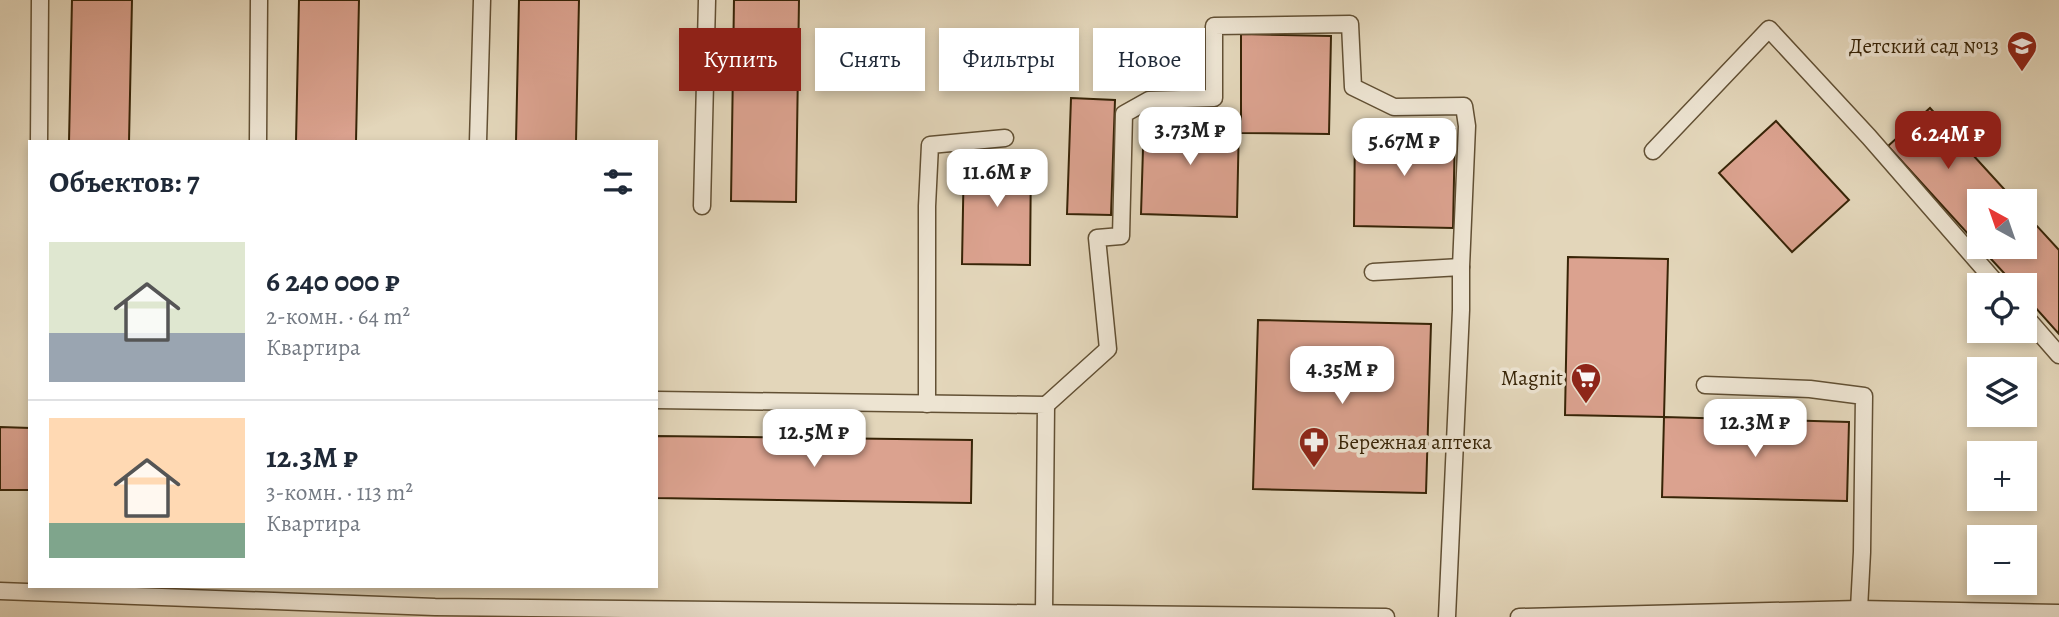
<!DOCTYPE html>
<html lang="ru">
<meta charset="utf-8">
<style>
:root{--surface:#fff;--page:#f6f6f7;--text:#1f2937;--muted:#747a83;--line:#e0e1e3;--accent:#8f2418}
body{margin:0;font-family:Alegreya,serif;background:var(--page);color:var(--text);height:100vh;display:flex;flex-direction:column;font-size:26px;white-space:nowrap}
*{box-sizing:border-box;margin:0}
p{font-size:23px;color:var(--muted)}
.icon{flex:none;width:38px;height:38px;fill:none;stroke:currentColor;stroke-width:2;stroke-linecap:round;stroke-linejoin:round}
.map{position:relative;flex:1;overflow:hidden}
.details{position:absolute;left:28px;top:140px;width:630px;height:448px;display:flex;flex-direction:column;background:var(--surface);border-radius:0px;box-shadow:0 4px 10px #0003}
.details>*{flex:none}
.banner{position:absolute;left:679px;top:28px;width:665px;height:63px;display:flex;gap:14px}
.needle{width:46px;rotate:320deg}
.controls{position:absolute;left:1967px;top:189px;display:grid;gap:14px}
.controls a{display:grid;place-items:center;width:70px;height:70px;border-radius:0px;background:var(--surface);box-shadow:0 4px 10px #0003;font-size:35px}
.price{position:absolute;translate:-50% -60px;padding:0 16px;border-radius:14px;background:#fff;color:#222;font-size:23px;line-height:46px;filter:drop-shadow(0 2px 4px #0008)}
.price::after{content:'';position:absolute;left:50%;top:42px;width:21px;height:16px;margin-left:-10px;background:inherit;clip-path:polygon(0 0,100% 0,50% 100%)}
.price.selected{background:var(--accent);color:#fff}
ul{padding:0;list-style:none}
li{display:flex;align-items:center;gap:21px;height:175px;padding:0 21px}
li+li{border-top:2px solid var(--line)}
li span{display:grid;place-items:center;flex:none;width:196px;height:140px;border-radius:0px;color:#555}
li>.icon{margin-inline-start:auto}
span .icon{width:84px;height:84px;fill:#fffc;stroke-width:1}
li b{font-size:30px}
h2{display:flex;justify-content:space-between;align-items:center;height:84px;padding:0 21px;font-size:30px}
.tag{padding:0 24px;border-radius:0px;background:var(--surface);box-shadow:0 4px 10px #0003;font-size:24px;line-height:63px}
.tag.selected{background:var(--accent);color:#fff}
.map>svg:first-child{display:block}
.building{fill:#dba28f;stroke:#372407;stroke-width:2}
.lines{fill:none;stroke-linecap:round;stroke-linejoin:round}
.service-casing{stroke:#625034;stroke-width:19}
.service{stroke:#ede4d2;stroke-width:16}
.labels{text-anchor:middle;dominant-baseline:central;stroke-width:7;stroke-linejoin:round;paint-order:stroke}
.poi-label{font-size:21px;fill:#372407;stroke:#ede4d2;text-anchor:end}
</style>
<div class="map">
<svg width="2059" height="617" viewBox="0 0 2059 617">
<rect width="100%" height="100%" fill="#e3d6ba"/>
<filter id="stains"><feTurbulence type="fractalNoise" baseFrequency=".00286" numOctaves="4"/><feColorMatrix values="0 0 0 0 .2 0 0 0 0 .09 0 0 0 0 .02 0 0 0 .5 -.17"/></filter>
<radialGradient id="worn" r=".72"><stop offset=".6" stop-color="#630" stop-opacity="0"/><stop offset="1" stop-color="#630" stop-opacity=".3"/></radialGradient>
<g class="building">
<path d="M72,0h60l-3,142h-60z"/>
<path d="M299,0h60l-3,142h-60z"/>
<path d="M519,0h60l-3,142h-60z"/>
<path d="M734,0h65l-3,202 -65,-1z"/>
<path d="M1241,34l90,2 -2,98 -88,-1z"/>
<path d="M1071,98l44,2 -4,115 -44,-1z"/>
<path d="M1930,108l85,93h-36v45l-91,-100z"/>
<path d="M1144,116l95,3 -2,98 -96,-3z"/>
<path d="M1776,121l73,79 -57,52 -73,-79z"/>
<path d="M1355,128l100,1 -2,99 -99,-2z"/>
<path d="M964,153l67,1 -1,111 -68,-1z"/>
<path d="M2025,213l34,37v84l-34,-38v-11h-10l-35,-38h45z"/>
<path d="M1568,257l100,2 -4,158 -99,-2z"/>
<path d="M1258,320l173,4 -5,169 -173,-4z"/>
<path d="M1664,417l185,5 -2,79 -185,-4z"/>
<path d="M0,427l30,1v62h-30z"/>
<path d="M656,436l316,4 -1,63 -315,-5z"/>
</g>
<g class="lines">
<g class="service-casing">
<g id="service">
<path d="M39,142l1,-142"/>
<path d="M258,142l1,-142"/>
<path d="M478,142l4,-142"/>
<path d="M1653,151l116,-122 100,108 129,148"/>
<path d="M702,206l5,-206"/>
<path d="M1373,272l88,-5v43l-14,307"/>
<path d="M2025,316l34,39"/>
<path d="M1705,385l105,4 54,7 -2,156 -3,57"/>
<path d="M656,400l390,5 -2,208"/>
<path d="M927,404v-198l3,-61 75,-7"/>
<path d="M1046,405l62,-56 -11,-111 24,-2 3,-122 25,-14 65,-2v-72l136,-2 3,63 41,20 70,-1 3,20 -6,141"/>
<path d="M0,591l435,16 951,10"/>
<path d="M1519,617l340,-8 200,4"/>
</g>
</g>
<use href="#service" class="service"/>
</g>
<defs>
<g id="school-pin" transform="scale(1.575)"><path d="M0 17L-7.5 6A9.5 9.5 0 1 1 7.5 6Z" fill="#8f2418" stroke="#ede4d2"/><path d="M0-5L7-2L0 1L-7-2ZM-4 1L0 2.5L4 1V4Q0 6-4 4Z" fill="#fff"/></g>
<g id="supermarket-pin" transform="scale(1.575)"><path d="M0 17L-7.5 6A9.5 9.5 0 1 1 7.5 6Z" fill="#8f2418" stroke="#ede4d2"/><path d="M-6-5.5h2.5l.6 2H6L4.5 2H-2.5L-4.4-4H-6ZM-1.5 3.2a1.3 1.3 0 1 0 .1 0ZM3 3.2a1.3 1.3 0 1 0 .1 0Z" fill="#fff"/></g>
<g id="pharmacy-pin" transform="scale(1.575)"><path d="M0 17L-7.5 6A9.5 9.5 0 1 1 7.5 6Z" fill="#8f2418" stroke="#ede4d2"/><path d="M-2-6h4v4h4v4h-4v4h-4v-4h-4v-4h4Z" fill="#fff"/></g>
</defs>
<g fill-rule="evenodd">
<use href="#school-pin" x="2022" y="46"/>
<use href="#supermarket-pin" x="1586" y="378"/>
<use href="#pharmacy-pin" x="1314" y="442"/>
</g>
<g class="labels">
<g class="poi-label">
<text x="1999" y="46">Детский сад №13</text>
<text x="1563" y="378">Magnit</text>
<text x="1337" y="442" text-anchor="start">Бережная аптека</text>
</g>
</g>
<rect width="100%" height="100%" filter="url(#stains)"/>
<rect width="100%" height="100%" fill="url(#worn)"/>
</svg>
<div class="controls">
<a><svg class="needle" viewBox="-14 -14 28 28"><path d="M0-13l5 13h-10z" fill="#e53935"/><path d="M0 13l5-13h-10z" fill="#747a83"/></svg></a>
<a><svg class="icon" aria-label="locate" viewBox="0 0 24 24"><circle cx="12" cy="12" r="6"/><path d="M12 2v4M12 18v4M2 12h4M18 12h4"/></svg></a>
<a><svg class="icon" aria-label="layers" viewBox="0 0 24 24"><path d="M12 4l9 5-9 5-9-5zM3 14l9 5 9-5"/></svg></a>
<a>+</a>
<a>−</a>
</div>
<b class="price" style="left:1190px;top:167px">3.73M ₽</b>
<b class="price selected" style="left:1948px;top:171px">6.24M ₽</b>
<b class="price" style="left:1404px;top:178px">5.67M ₽</b>
<b class="price" style="left:997px;top:209px">11.6M ₽</b>
<b class="price" style="left:1342px;top:406px">4.35M ₽</b>
<b class="price" style="left:1755px;top:459px">12.3M ₽</b>
<b class="price" style="left:814px;top:469px">12.5M ₽</b>
<div class="banner">
<a class="tag selected">Купить</a>
<a class="tag">Снять</a>
<a class="tag">Фильтры</a>
<a class="tag">Новое</a>
</div>
<section class="details">
<h2>Объектов: 7<svg class="icon" aria-label="filters" viewBox="0 0 24 24"><path d="M4 7h16M4 17h16"/><circle cx="9" cy="7" r="2"/><circle cx="15" cy="17" r="2"/></svg></h2>
<ul>
<li><span style="background:linear-gradient(#dfe7d0 65%,#9aa5b1 0)"><svg class="icon" aria-label="home" viewBox="0 0 24 24"><path d="M3 11l9-7 9 7M6 9v11h12V9"/></svg></span><div><b>6 240 000 ₽</b><p>2-комн. · 64 m²</p><p>Квартира</p></div></li>
<li><span style="background:linear-gradient(#ffd9b3 75%,#7fa58c 0)"><svg class="icon" aria-label="home" viewBox="0 0 24 24"><path d="M3 11l9-7 9 7M6 9v11h12V9"/></svg></span><div><b>12.3M ₽</b><p>3-комн. · 113 m²</p><p>Квартира</p></div></li>
</ul>
</section>
</div>
